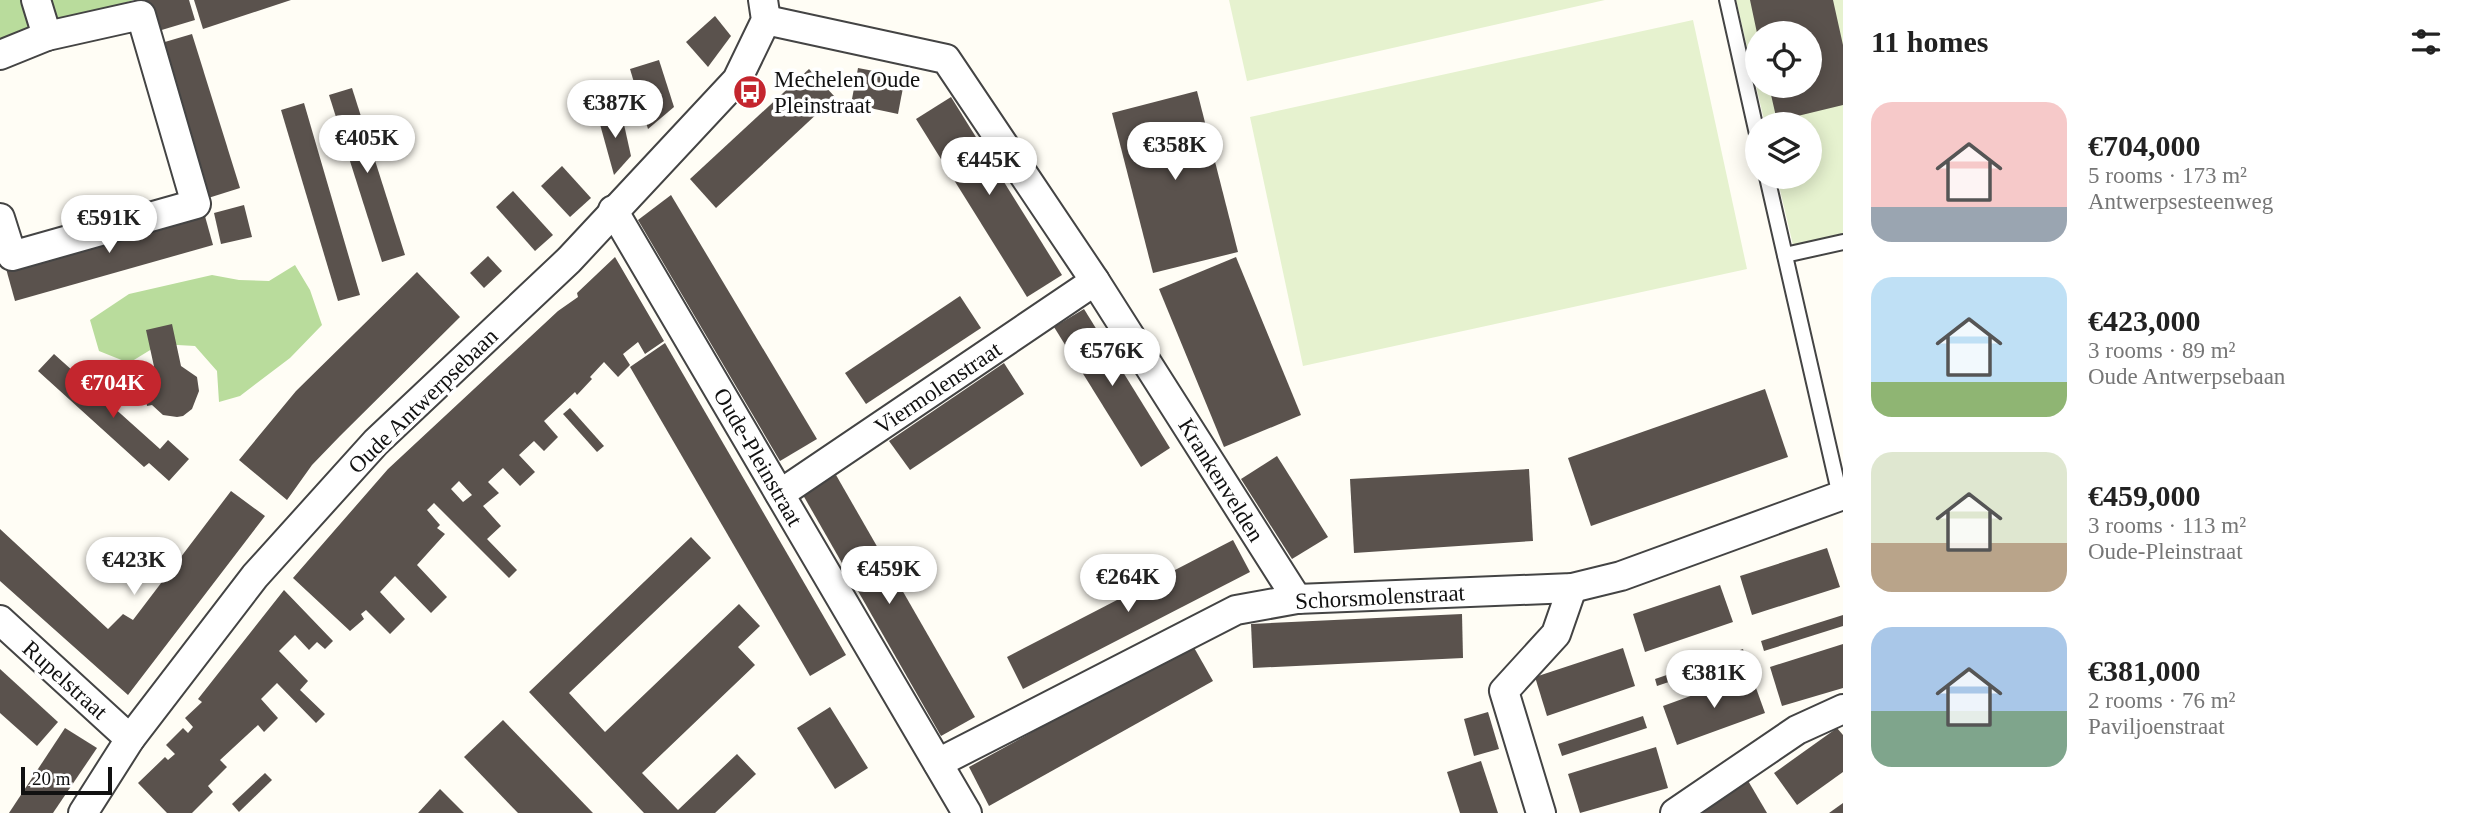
<!DOCTYPE html>
<meta charset="utf-8">
<style>
:root{--surface:#fff;--page:#f2f2f2;--text:#222;--muted:#767676;--accent:#c4262e}
body{margin:0;font-family:Georgia,serif;background:var(--page);color:var(--text);height:100vh;display:flex;flex-direction:column;font-size:26px;white-space:nowrap}
*{box-sizing:border-box;margin:0}
p{font-size:23px;color:var(--muted)}
.icon{flex:none;width:38px;height:38px;fill:none;stroke:currentColor;stroke-width:2;stroke-linecap:round;stroke-linejoin:round}
.map{position:relative;flex:1;overflow:hidden}
.details{display:flex;flex-direction:column;background:var(--surface);width:630px}
.details>*{flex:none}
.fabs{position:absolute;left:1745px;top:21px;display:grid;gap:14px}
.fabs a{display:grid;place-items:center;width:77px;height:77px;border-radius:50%;background:var(--surface);box-shadow:0 4px 18px #0003;font-size:35px}
.scale{position:absolute;left:21px;bottom:18px;width:91px;box-sizing:border-box;padding-left:7px;border:4px solid #111;border-top:0;font-size:19px;line-height:24px;white-space:nowrap;color:#111;-webkit-text-stroke:5px #fff;paint-order:stroke}
.price{position:absolute;translate:-50% -60px;padding:0 16px;border-radius:24px;background:#fff;color:#222;font-size:23px;line-height:46px;filter:drop-shadow(0 2px 4px #0008)}
.price::after{content:'';position:absolute;left:50%;top:42px;width:21px;height:16px;margin-left:-10px;background:inherit;clip-path:polygon(0 0,100% 0,50% 100%)}
.price.selected{background:var(--accent);color:#fff}
ul{padding:0;list-style:none}
li{display:flex;align-items:center;gap:21px;height:175px;padding:0 28px}
li span{display:grid;place-items:center;flex:none;width:196px;height:140px;border-radius:21px;color:#555}
li>.icon{margin-inline-start:auto}
span .icon{width:84px;height:84px;fill:#fffc;stroke-width:1}
li b{font-size:30px}
h2{display:flex;justify-content:space-between;align-items:center;height:84px;padding:0 28px;font-size:30px}
main{display:flex;flex:1;min-height:0}
.map>svg:first-child{display:block}
.forest{fill:#b9dc9c}
.pitch{fill:#e6f2cf;fill-rule:evenodd}
.building{fill:#5a524d;fill-rule:evenodd}
.lines{fill:none;stroke-linecap:round;stroke-linejoin:round}
.lane-casing{stroke:#444;stroke-width:18}
.street-casing{stroke:#444;stroke-width:32}
.lane{stroke:#fff;stroke-width:14}
.street{stroke:#fff;stroke-width:28}
.labels{text-anchor:middle;dominant-baseline:central;stroke-width:7;stroke-linejoin:round;paint-order:stroke}
.poi-label{font-size:23px;fill:#111;stroke:#fff;text-anchor:start}
.street-label{font-size:23px;fill:#111;stroke:#fff}
</style>
<main>
<div class="map">
<svg width="1843" height="813" viewBox="0 0 1843 813">
<rect width="100%" height="100%" fill="#fffdf5"/>
<g class="forest">
<path d="M0,0h134l-134,39z"/>
<path d="M295,265l15,25 12,35 -32,33 -50,38 -21,6 -2,-31 -22,-25 -35,-2 -31,19 -30,-12 -9,-31 39,-26 83,-19 27,5 30,1z"/>
</g>
<g class="pitch">
<path d="M1229,0h376l-358,81z"/>
<path d="M1736,0h107v233l-50,12 -16,-68h33v-53h-45zM1757,33h53v53h-53z"/>
<path d="M1693,20l54,249 -444,97 -53,-249z"/>
</g>
<g class="building">
<path d="M146,0h43l6,20 -40,12z"/>
<path d="M194,0h97l-88,29z"/>
<path d="M1750,0h83l10,45v60l-66,16 -8,-35h41v-53h-53z"/>
<path d="M715,16l16,20 -23,31 -22,-25z"/>
<path d="M192,34l48,154 -35,11 -47,-155z"/>
<path d="M659,60l15,47 -26,22 -18,-60z"/>
<path d="M858,68l47,9 -7,37 -47,-10z"/>
<path d="M809,69l26,28 -119,111 -26,-29z"/>
<path d="M352,88l53,167 -23,7 -53,-167z"/>
<path d="M1197,91l41,161 -85,21 -41,-160z"/>
<path d="M951,97l111,178 -35,22 -111,-178z"/>
<path d="M304,103l56,192 -22,6 -57,-191z"/>
<path d="M621,111l10,45 -17,19 -16,-58z"/>
<path d="M562,166l29,32 -21,19 -29,-31z"/>
<path d="M513,191l40,44 -18,16 -39,-44z"/>
<path d="M671,195l146,244 -37,22 -142,-241z"/>
<path d="M244,205l8,32 -31,7 -7,-31z"/>
<path d="M203,209l10,36 -198,56 -10,-36z"/>
<path d="M488,256l14,15 -18,17 -14,-15z"/>
<path d="M615,257l49,84 -19,13 -7,-12 -15,12 7,11 -12,12 -14,-15 -14,15 2,2 -15,16 -2,-3 -31,29 14,16 -14,14 -10,-10 -15,14 16,17 -15,14 -17,-18 -15,14 11,11 -16,13 18,20 -14,13 30,31 -8,8 -75,-75 -7,7 13,15 -3,3 8,6 -28,31 30,32 -16,16 -36,-37 -15,16 25,27 -15,15 -24,-24 -5,4 3,5 -14,12 -57,-53 95,-109 170,-158 20,-14 -1,-4zM459,481l13,14 -9,7 -12,-13z"/>
<path d="M1236,257l65,158 -77,32 -65,-158z"/>
<path d="M417,272l43,45 -120,119 -28,29 -25,35 -48,-40 57,-69z"/>
<path d="M960,296l21,32 -115,76 -21,-31z"/>
<path d="M1084,309l86,139 -29,19 -87,-140z"/>
<path d="M172,324l9,42 16,11 2,14 -7,18 -9,7 -6,1 -14,-2 -11,-10 -5,1 -2,-14 10,-21 -9,-41z"/>
<path d="M665,343l181,312 -36,21 -180,-309z"/>
<path d="M54,354l106,95 8,-9 21,19 -20,22 -20,-18 -5,4 -106,-96z"/>
<path d="M1004,363l20,31 -114,76 -21,-29z"/>
<path d="M1765,389l23,68 -197,69 -23,-68z"/>
<path d="M570,408l34,38 -7,6 -34,-38z"/>
<path d="M1277,456l51,81 -36,22 -51,-80z"/>
<path d="M1529,469l4,72 -179,12 -4,-74z"/>
<path d="M836,475l139,242 -34,19 -138,-241z"/>
<path d="M231,491l34,25 -137,179 -128,-114v-52l108,100 15,-15 10,6z"/>
<path d="M691,537l20,21 -142,135 36,39 134,-128 21,22 -22,21 17,18 -113,108 36,37 59,-56 19,20 -41,39h-71l-115,-121z"/>
<path d="M1233,540l17,32 -227,117 -16,-32z"/>
<path d="M1827,548l13,39 -88,28 -12,-39z"/>
<path d="M1720,585l13,37 -88,30 -12,-38z"/>
<path d="M284,590l49,51 -8,8 -8,-7 -8,8 -14,-15 -16,16 29,30 -8,9 25,24 -9,9 -39,-40 -16,16 17,19 -14,14 -6,-7 -38,35 7,7 -19,19 5,6 -21,21h-25l-29,-30 27,-26 3,3 7,-6 -9,-9 17,-17 5,5 5,-6 -8,-9 17,-16 -4,-3z"/>
<path d="M1462,614l1,44 -210,10 -2,-44z"/>
<path d="M1843,615v11l-79,25 -3,-10z"/>
<path d="M1192,644l21,37 -224,125 -20,-39z"/>
<path d="M1843,644v44l-61,18 -12,-39z"/>
<path d="M1623,648l12,38 -88,30 -12,-39z"/>
<path d="M1743,649l2,7 -88,30 -2,-7z"/>
<path d="M0,669l58,53 -21,24 -37,-33z"/>
<path d="M1751,674l14,39 -88,32 -14,-39z"/>
<path d="M830,707l38,61 -33,21 -38,-61z"/>
<path d="M1488,712l11,37 -25,7 -10,-37z"/>
<path d="M1643,716l4,12 -85,28 -4,-12z"/>
<path d="M503,720l90,93h-75l-54,-56z"/>
<path d="M65,728l32,20 -44,65h-44z"/>
<path d="M1837,728l6,7v37l-46,33 -23,-32z"/>
<path d="M1656,747l12,41 -88,25 -12,-39z"/>
<path d="M1481,761l17,52h-38l-13,-41z"/>
<path d="M265,773l7,7 -33,32 -7,-8z"/>
<path d="M1747,779l20,34h-72z"/>
<path d="M440,789l24,24h-46z"/>
<path d="M1843,803v10h-14z"/>
</g>
<g class="lines">
<g class="lane-casing">
<g id="lane">
<path d="M1727,0l30,134"/>
<path d="M1767,177l73,319"/>
<path d="M1785,255l58,-13"/>
</g>
</g>
<g class="street-casing">
<g id="street">
<path d="M36,0l11,36"/>
<path d="M766,20l180,39 149,222 202,318"/>
<path d="M0,55l47,-19 94,-21 55,189 -184,52 -12,-38"/>
<path d="M613,210l354,603"/>
<path d="M780,494l315,-213"/>
<path d="M0,620l130,119"/>
<path d="M938,763l298,-153 61,-11 275,-11 49,-12 222,-81"/>
<path d="M83,813l47,-74 125,-163 121,-134 193,-182 168,-180 29,-60 -3,-20"/>
<path d="M1541,813l-37,-122 52,-57 16,-46"/>
<path d="M1675,813l122,-83 46,-21"/>
</g>
</g>
<use href="#lane" class="lane"/>
<use href="#street" class="street"/>
</g>
<defs>
<g id="bus-disc" transform="scale(1.75)"><circle r="9.5" fill="#c4262e" stroke="#fff"/><path d="M-5-6H5V4H4V6H2V4H-2V6H-4V4H-5ZM-3.5-4V0h7V-4ZM-3.5 1.2v1.5H-2V1.2ZM2 1.2v1.5H3.5V1.2Z" fill="#fff"/></g>
</defs>
<g fill-rule="evenodd">
<use href="#bus-disc" x="750" y="92"/>
</g>
<g class="labels">
<g class="poi-label">
<text x="774" y="79">Mechelen Oude<tspan x="774" dy="26">Pleinstraat</tspan></text>
</g>
<g class="street-label">
<text transform="translate(938 388) rotate(-34)">Viermolenstraat</text>
<text transform="translate(423 401) rotate(-44)">Oude Antwerpsebaan</text>
<text transform="translate(758 457) rotate(60)">Oude-Pleinstraat</text>
<text transform="translate(1221 480) rotate(58)">Krankenvelden</text>
<text transform="translate(1380 597) rotate(-3)">Schorsmolenstraat</text>
<text transform="translate(65 680) rotate(42)">Rupelstraat</text>
</g>
</g>
</svg>
<div class="fabs">
<a><svg class="icon" aria-label="locate" viewBox="0 0 24 24"><circle cx="12" cy="12" r="6"/><path d="M12 2v4M12 18v4M2 12h4M18 12h4"/></svg></a>
<a><svg class="icon" aria-label="layers" viewBox="0 0 24 24"><path d="M12 4l9 5-9 5-9-5zM3 14l9 5 9-5"/></svg></a>
</div>
<div class="scale">20 m</div>
<b class="price" style="left:615px;top:140px">€387K</b>
<b class="price" style="left:367px;top:175px">€405K</b>
<b class="price" style="left:1175px;top:182px">€358K</b>
<b class="price" style="left:989px;top:197px">€445K</b>
<b class="price" style="left:109px;top:255px">€591K</b>
<b class="price" style="left:1112px;top:388px">€576K</b>
<b class="price selected" style="left:113px;top:420px">€704K</b>
<b class="price" style="left:134px;top:597px">€423K</b>
<b class="price" style="left:889px;top:606px">€459K</b>
<b class="price" style="left:1128px;top:614px">€264K</b>
<b class="price" style="left:1714px;top:710px">€381K</b>
</div>
<section class="details">
<h2>11 homes<svg class="icon" aria-label="filters" viewBox="0 0 24 24"><path d="M4 7h16M4 17h16"/><circle cx="9" cy="7" r="2"/><circle cx="15" cy="17" r="2"/></svg></h2>
<ul>
<li><span style="background:linear-gradient(#f6c9c9 75%,#9aa5b1 0)"><svg class="icon" aria-label="home" viewBox="0 0 24 24"><path d="M3 11l9-7 9 7M6 9v11h12V9"/></svg></span><div><b>€704,000</b><p>5 rooms · 173 m²</p><p>Antwerpsesteenweg</p></div></li>
<li><span style="background:linear-gradient(#bfe0f5 75%,#8fb573 0)"><svg class="icon" aria-label="home" viewBox="0 0 24 24"><path d="M3 11l9-7 9 7M6 9v11h12V9"/></svg></span><div><b>€423,000</b><p>3 rooms · 89 m²</p><p>Oude Antwerpsebaan</p></div></li>
<li><span style="background:linear-gradient(#dfe7d0 65%,#b9a48a 0)"><svg class="icon" aria-label="home" viewBox="0 0 24 24"><path d="M3 11l9-7 9 7M6 9v11h12V9"/></svg></span><div><b>€459,000</b><p>3 rooms · 113 m²</p><p>Oude-Pleinstraat</p></div></li>
<li><span style="background:linear-gradient(#a9c7e8 60%,#7fa58c 0)"><svg class="icon" aria-label="home" viewBox="0 0 24 24"><path d="M3 11l9-7 9 7M6 9v11h12V9"/></svg></span><div><b>€381,000</b><p>2 rooms · 76 m²</p><p>Paviljoenstraat</p></div></li>
</ul>
</section>
</main>
